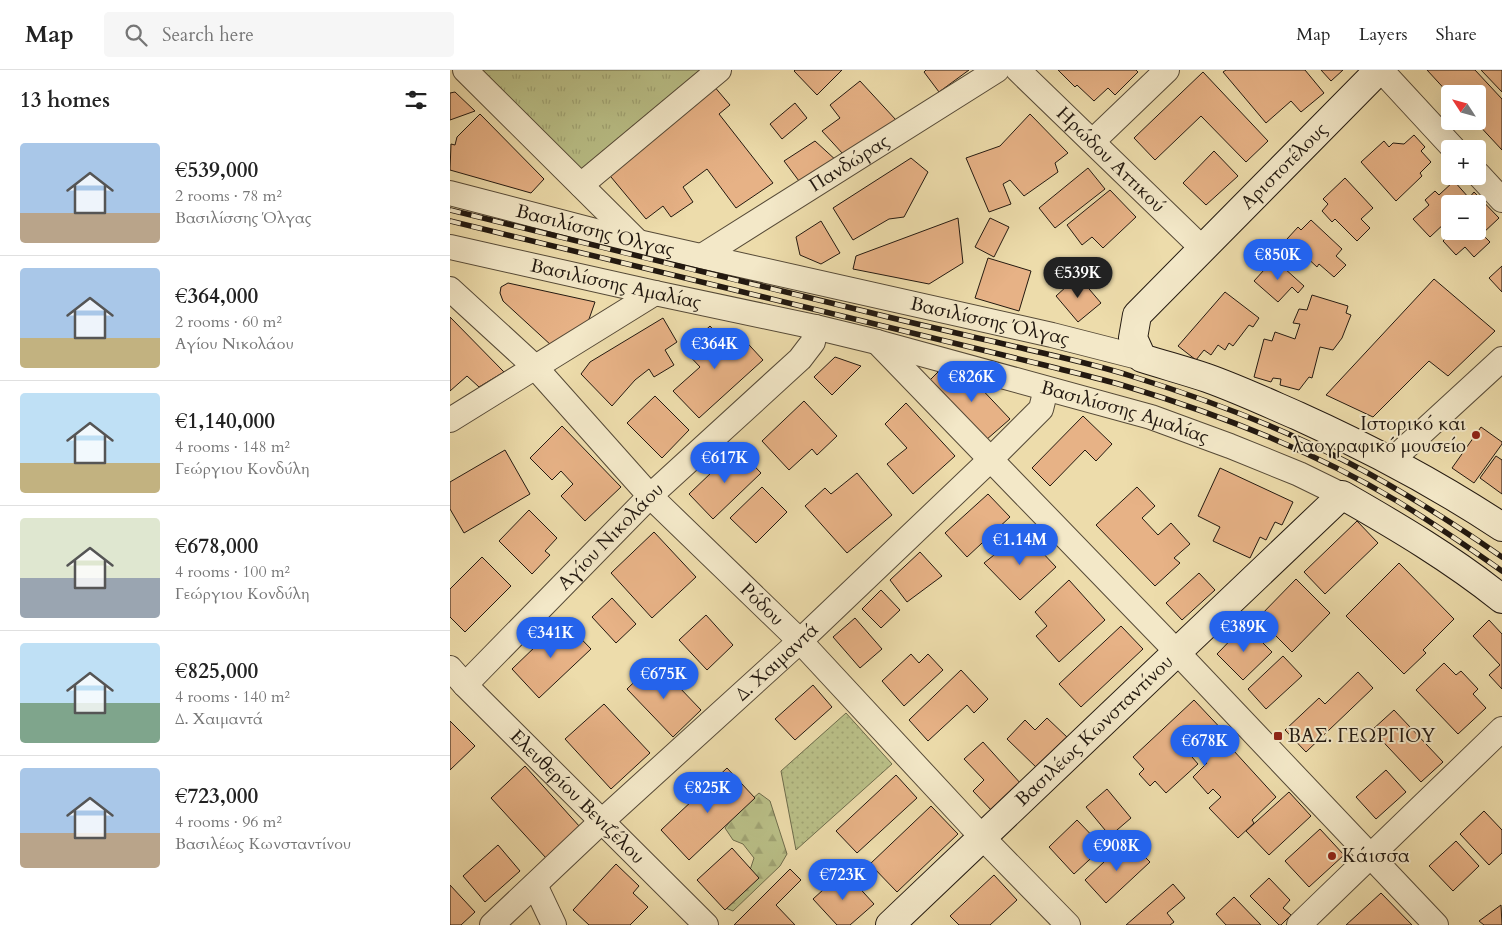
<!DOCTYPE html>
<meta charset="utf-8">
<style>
:root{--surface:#fff;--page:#f6f6f6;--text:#222;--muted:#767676;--line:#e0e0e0;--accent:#2563eb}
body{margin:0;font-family:Cardo,serif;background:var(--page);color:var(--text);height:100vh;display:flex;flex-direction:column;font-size:19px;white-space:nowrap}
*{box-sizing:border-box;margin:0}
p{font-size:16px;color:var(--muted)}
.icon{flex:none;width:28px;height:28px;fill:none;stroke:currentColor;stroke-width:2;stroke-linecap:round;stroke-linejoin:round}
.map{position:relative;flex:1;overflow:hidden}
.details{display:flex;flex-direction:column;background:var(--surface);width:450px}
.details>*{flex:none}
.needle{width:32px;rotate:306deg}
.controls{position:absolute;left:991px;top:15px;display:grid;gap:10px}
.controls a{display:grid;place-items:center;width:45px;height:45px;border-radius:5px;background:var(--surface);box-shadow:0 5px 20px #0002;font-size:25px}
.price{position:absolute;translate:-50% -42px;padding:0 11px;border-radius:18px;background:var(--accent);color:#fff;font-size:16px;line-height:32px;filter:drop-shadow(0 1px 2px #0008)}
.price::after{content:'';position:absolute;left:50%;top:30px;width:15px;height:11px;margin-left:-8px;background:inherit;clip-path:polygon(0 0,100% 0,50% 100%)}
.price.active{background:#222;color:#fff}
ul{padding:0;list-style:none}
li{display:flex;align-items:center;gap:15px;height:125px;padding:0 20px}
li+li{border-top:1px solid var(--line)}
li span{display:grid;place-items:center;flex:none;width:140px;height:100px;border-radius:5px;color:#555}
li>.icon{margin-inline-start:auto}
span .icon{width:60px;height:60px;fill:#fffc;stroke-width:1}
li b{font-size:21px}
h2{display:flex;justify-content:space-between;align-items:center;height:60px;padding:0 20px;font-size:21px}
header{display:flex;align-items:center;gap:30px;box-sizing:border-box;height:70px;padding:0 25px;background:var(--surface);border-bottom:1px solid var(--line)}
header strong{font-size:24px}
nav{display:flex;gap:28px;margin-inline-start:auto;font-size:18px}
.search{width:350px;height:45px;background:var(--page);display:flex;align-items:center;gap:12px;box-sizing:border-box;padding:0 18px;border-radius:5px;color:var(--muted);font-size:19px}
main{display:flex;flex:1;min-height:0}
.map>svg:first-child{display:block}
.grass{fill:url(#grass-dots);stroke:#6e6c4c}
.forest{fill:url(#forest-firs);stroke:#6e6c4c}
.park{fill:url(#park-tufts);stroke:#6e6c4c}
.building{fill:#e7b286;stroke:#231910}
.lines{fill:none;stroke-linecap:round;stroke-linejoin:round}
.street-casing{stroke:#564a37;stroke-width:26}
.secondary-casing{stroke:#231910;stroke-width:30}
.street{stroke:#f3e8c8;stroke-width:24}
.secondary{stroke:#f3e8c8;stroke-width:28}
.rail-casing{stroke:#231910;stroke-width:5.5}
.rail{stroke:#f3e8c8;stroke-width:4;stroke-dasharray:11;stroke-linecap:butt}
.poi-dot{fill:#8f2418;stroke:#f3e8c8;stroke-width:2}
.labels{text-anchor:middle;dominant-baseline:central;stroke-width:4;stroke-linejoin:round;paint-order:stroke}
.street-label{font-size:19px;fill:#231910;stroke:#f3e8c8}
.poi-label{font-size:19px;fill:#231910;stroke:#f3e8c8;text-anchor:start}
</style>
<header>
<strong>Map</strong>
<div class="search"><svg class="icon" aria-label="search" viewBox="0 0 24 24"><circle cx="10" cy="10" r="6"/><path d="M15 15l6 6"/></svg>Search here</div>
<nav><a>Map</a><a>Layers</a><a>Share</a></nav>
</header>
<main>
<section class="details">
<h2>13 homes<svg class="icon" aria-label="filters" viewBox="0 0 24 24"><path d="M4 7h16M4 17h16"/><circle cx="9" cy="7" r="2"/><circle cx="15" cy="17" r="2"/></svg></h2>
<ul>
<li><span style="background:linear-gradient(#a9c7e8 70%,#b9a48a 0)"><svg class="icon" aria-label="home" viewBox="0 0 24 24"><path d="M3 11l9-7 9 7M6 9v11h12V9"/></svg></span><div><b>€539,000</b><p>2 rooms · 78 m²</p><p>Βασιλίσσης Όλγας</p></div></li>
<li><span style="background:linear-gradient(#a9c7e8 70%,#c2b280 0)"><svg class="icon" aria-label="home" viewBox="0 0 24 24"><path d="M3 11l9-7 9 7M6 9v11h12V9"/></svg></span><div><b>€364,000</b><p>2 rooms · 60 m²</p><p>Αγίου Νικολάου</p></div></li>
<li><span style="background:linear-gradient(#bfe0f5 70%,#c2b280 0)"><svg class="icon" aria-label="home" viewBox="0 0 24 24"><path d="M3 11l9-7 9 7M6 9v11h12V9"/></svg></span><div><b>€1,140,000</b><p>4 rooms · 148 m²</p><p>Γεώργιου Κονδύλη</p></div></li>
<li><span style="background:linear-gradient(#dfe7d0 60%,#9aa5b1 0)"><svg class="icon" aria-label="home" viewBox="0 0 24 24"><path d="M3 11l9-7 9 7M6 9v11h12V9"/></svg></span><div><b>€678,000</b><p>4 rooms · 100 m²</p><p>Γεώργιου Κονδύλη</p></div></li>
<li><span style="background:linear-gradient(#bfe0f5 60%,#7fa58c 0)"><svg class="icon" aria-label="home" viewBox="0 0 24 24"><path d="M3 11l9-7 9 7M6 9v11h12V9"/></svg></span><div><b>€825,000</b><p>4 rooms · 140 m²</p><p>Δ. Χαιμαντά</p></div></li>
<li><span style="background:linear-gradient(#a9c7e8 65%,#b9a48a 0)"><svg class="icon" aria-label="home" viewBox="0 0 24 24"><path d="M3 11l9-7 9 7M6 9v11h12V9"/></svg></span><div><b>€723,000</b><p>4 rooms · 96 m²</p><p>Βασιλέως Κωνσταντίνου</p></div></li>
</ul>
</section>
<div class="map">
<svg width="1052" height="855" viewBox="0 0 1052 855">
<defs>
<pattern id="grass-dots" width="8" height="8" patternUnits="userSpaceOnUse" patternTransform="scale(1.25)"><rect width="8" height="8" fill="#bac088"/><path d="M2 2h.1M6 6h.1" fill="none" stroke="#a0a474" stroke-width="1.8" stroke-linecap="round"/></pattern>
<pattern id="forest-firs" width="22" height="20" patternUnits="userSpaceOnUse" patternTransform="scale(1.25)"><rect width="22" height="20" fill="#bac088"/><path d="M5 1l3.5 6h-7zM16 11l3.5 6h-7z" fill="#a0a474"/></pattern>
<pattern id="park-tufts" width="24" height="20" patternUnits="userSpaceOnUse" patternTransform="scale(1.25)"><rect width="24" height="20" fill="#bac088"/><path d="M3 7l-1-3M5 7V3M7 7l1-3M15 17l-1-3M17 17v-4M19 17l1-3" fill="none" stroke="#a0a474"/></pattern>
</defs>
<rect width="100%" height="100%" fill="#eddcab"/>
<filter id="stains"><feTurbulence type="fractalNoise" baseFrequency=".004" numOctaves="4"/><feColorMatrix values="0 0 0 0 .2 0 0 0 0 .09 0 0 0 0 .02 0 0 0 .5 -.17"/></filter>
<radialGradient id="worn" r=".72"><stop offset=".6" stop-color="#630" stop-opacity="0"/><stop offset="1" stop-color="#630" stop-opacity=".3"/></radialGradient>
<path class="grass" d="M396,643l46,51 -96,86 -15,-79z"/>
<path class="forest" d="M309,723l11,8 17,53 -7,12 -47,45 -10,-4 27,-37 4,-12 -11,-14 -10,-4 -8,-12 12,-16z"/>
<path class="park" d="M32,0h235l-128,106z"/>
<g class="building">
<path d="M345,0h47l-25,25 -23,-24z"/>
<path d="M476,0h43l-30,22 -15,-20z"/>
<path d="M608,0h78l2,2 -23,23 -7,-7 -14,13 -17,-16 -2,2z"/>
<path d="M776,0h79l19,23 -23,19 -10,-11 -25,22 -43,-51z"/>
<path d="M871,0h22l-12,11z"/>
<path d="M977,0h48l27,29v51l-27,-29h3v-27h-28v1z"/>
<path d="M1031,0h21v22z"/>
<path d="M753,2l65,69 -22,21 -45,-46 -46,44 -21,-22z"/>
<path d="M410,11l36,39 -53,34 -21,-23 18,-13 -10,-13z"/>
<path d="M263,15l17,20 -11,9 54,69 -37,25 -29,-39 -24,18 10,15 -22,15 -8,-11 -17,13 -40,-48z"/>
<path d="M5,22l20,19 -25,9v-27z"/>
<path d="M345,33l12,15 -25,21 -12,-15z"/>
<path d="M30,44l64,65 -13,14 -81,-23 1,-26 4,1 2,-8z"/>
<path d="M580,44l38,39 -13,10 3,9 -34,24 -14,-16 -7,4 8,20 -22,8 -23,-54 34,-12z"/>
<path d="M964,65l11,12 -4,4 10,11 -11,11 2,3 -26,25 -35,-39 23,-21 5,6 4,-4 11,1z"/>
<path d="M365,71l23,21 -36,23 -18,-24z"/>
<path d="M764,81l24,25 -32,29 -23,-22z"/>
<path d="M461,88l17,14 -24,45 -15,2 -36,21 -20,-32z"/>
<path d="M638,98l17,21 -50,39 -16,-20z"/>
<path d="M895,108l28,30 -12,11 9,9 -13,13 -22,-22 -3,3 -10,-11 6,-7 -5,-5z"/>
<path d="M1004,111l15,17 5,-6 25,26 -17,16 8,8 -16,15 -9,-10 -9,8 -13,-14 10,-10h25v-27h-28v20l-3,-3 -17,16 -17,-18 16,-14 -4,-5 10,-9 4,4z"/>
<path d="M660,120l26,27 -33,31 -11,-11 -10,8 -15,-20z"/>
<path d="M508,148l5,45 -34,21 -76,-15 3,-13z"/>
<path d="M540,148l19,9 -15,30 -19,-10z"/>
<path d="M861,150l31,29 -6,7 10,9 -12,12 -15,-13 -2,3 -30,-28 11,-12 3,3z"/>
<path d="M371,151l19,32 -19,11 -21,-9 -4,-18z"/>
<path d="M538,188l43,13 -12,40 -44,-13z"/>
<path d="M824,189l30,27 -6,7 -6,-6 -14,15 -24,-21z"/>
<path d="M1052,196v26l-13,-14z"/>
<path d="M628,206l23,27 -23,19 -22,-26z"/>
<path d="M984,209l61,52 -47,45 -19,-15 -56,56 -47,-22z"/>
<path d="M58,213l87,19 -7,20 -36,24 -49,-45 -3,-8 1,-6z"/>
<path d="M775,222l34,26 -6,9 -4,-2 -16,21 -4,-3 -4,7 -7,-5 -7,10 -7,-5 -8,10 -18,-14z"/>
<path d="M862,225l36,11 -2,7 5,2 -9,23 -9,12 -13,-3 -8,31 -3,-1 -10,13 -19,-5 1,-6 -8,-1 -2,4 -17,-5 10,-38 8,2 3,-9 20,7 5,-15 -7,-1 6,-14 8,1z"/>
<path d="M0,247l54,55 -25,15 -12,-11 -17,15z"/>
<path d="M213,248l14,24 -12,8 9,15 -20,12 -5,-8 -14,11 -23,26 -31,-32 9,-12z"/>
<path d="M260,256l17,19 12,-11 24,26 -64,58 -26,-27 27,-24 -16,-17z"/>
<path d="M385,287l26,9 -29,29 -18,-18z"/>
<path d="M489,301l36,11 35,37 -24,21 -56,-60z"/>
<path d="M205,326l34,34 -27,28 -35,-35z"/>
<path d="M354,331l33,35 -20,19 -5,-6 -23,21 -27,-29z"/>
<path d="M456,333l49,53 -42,38 -26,-30 20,-16 -22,-24z"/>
<path d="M633,346l29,28 -16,17 -11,-11 -35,36 -18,-18z"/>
<path d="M112,356l59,61 -36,34 -24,-25 12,-12 -12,-13 -9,9 -22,-22z"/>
<path d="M1031,357l21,15v2l-28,39 -22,-15z"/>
<path d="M287,378l24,25 -48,46 -24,-25z"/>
<path d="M55,380l25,44 -66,39 -14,-24v-27z"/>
<path d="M1046,386l6,4v34l-22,-16z"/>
<path d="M770,398l73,34 -11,23 -7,-3 -9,18 -6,-3 -10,21 -37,-17 7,-14 -22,-11z"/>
<path d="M407,403l35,42 -45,38 -42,-47 20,-18 6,6z"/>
<path d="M312,417l25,25 -31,31 -26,-25z"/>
<path d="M687,417l18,19 -13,12 16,17 13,-12 19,21 -16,14 6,5 -25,23 -59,-61z"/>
<path d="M538,424l22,23 -43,40 -22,-24z"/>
<path d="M79,440l28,28 -12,13 5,4 -18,19 -33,-33z"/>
<path d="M907,451l21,22 -53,51 -21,-22z"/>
<path d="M204,462l42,45 -44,41 -41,-45z"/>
<path d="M573,462l33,35 -36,33 -36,-37z"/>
<path d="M470,482l22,24 -35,26 -17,-22z"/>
<path d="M32,487l29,29 -46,46 -15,-15v-28z"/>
<path d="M949,493l55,56 -31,31 3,3 -22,21 -58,-58z"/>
<path d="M749,503l16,17 -33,30 -16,-17z"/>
<path d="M846,509l34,34 -38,39 -34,-34z"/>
<path d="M619,510l36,40 -46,42 -23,-26 11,-10 -12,-14z"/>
<path d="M431,520l19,20 -19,18 -19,-19z"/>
<path d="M162,528l24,26 -20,19 -24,-26z"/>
<path d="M256,545l27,30 -26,25 -28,-30z"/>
<path d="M405,548l27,31 -22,19 -27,-31z"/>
<path d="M113,550l28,29 -52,49 -27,-29z"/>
<path d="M1039,550l13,14v55l-13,-14 11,-10 -27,-29z"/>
<path d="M795,555l27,27 -29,28 -26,-26z"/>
<path d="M671,556l22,23 -62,58 -22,-23z"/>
<path d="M461,584l8,9 9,-9 15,16 -39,36 -22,-25z"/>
<path d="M833,586l19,20 -36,33 -18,-20z"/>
<path d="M205,592l46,48 -28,27 -46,-48z"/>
<path d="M994,593l12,12 5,-4 17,18 -5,5 13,14 -28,26 -42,-44z"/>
<path d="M511,600l27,29 -14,14 -7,-8 -39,36 -19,-21z"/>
<path d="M908,602l15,16 -67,64 -21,-22 34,-32 6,6z"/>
<path d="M363,615l19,22 -37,33 -20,-21z"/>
<path d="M744,630l33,35 -4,4 53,58 -24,23 2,3 -16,15 -29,-30 12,-11 -8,-8 -5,5 -15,-17 14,-14 -10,-11 -5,5 6,7 -32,29 -11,-12 -5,5 -11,-12 5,-5 -11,-12z"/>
<path d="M154,634l46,49 -39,36 -46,-50z"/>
<path d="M944,640l49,52 -22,20 -49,-52z"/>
<path d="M597,648l21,20 -30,31 -31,-30 18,-19 10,10z"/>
<path d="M0,651l25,25 -25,24z"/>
<path d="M533,672l39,43 -29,27 -20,-21 11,-11 -20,-21z"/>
<path d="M75,696l55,61 -34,31 -55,-60z"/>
<path d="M277,698l28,30 -66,62 -28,-30z"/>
<path d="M936,700l20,22 -30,27 -20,-22z"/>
<path d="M446,705l21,23 -60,55 -21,-22z"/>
<path d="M657,719l24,29 -21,18 -24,-29z"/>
<path d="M839,722l22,24 -42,39 -23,-24z"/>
<path d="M481,736l27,28 -61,58 -27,-28z"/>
<path d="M1034,741l18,19v23l-13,12 -29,-31z"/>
<path d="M627,750l26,27 -29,27 -25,-27z"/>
<path d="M870,759l24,26 -35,32 -24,-26z"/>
<path d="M1006,771l23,25 -26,25 -24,-25z"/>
<path d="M674,773l10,11 4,-4 12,12 -44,41 -21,-23z"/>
<path d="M48,775l22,26 -35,31 -22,-26z"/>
<path d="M282,778l27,30 -34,32 -28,-30z"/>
<path d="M166,794l23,22 -6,7 15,14 -18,18h-41l-16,-15z"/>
<path d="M340,799l11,11 -25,25 19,20h-61z"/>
<path d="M394,801l30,33 -24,21h-13l-24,-26z"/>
<path d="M544,805l23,25 -27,25h-31l-9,-9z"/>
<path d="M819,808l21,22 -7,8 8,7 -10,10h-2l-29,-29z"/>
<path d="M723,814l12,14 -18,15 7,9 -4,3h-44z"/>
<path d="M0,815l25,27 -14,13h-11z"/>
<path d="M931,823l31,32h-66z"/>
<path d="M784,827l27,28h-35l-10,-11z"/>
<path d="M1051,835l1,20h-18l-5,-4z"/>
</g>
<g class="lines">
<g class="street-casing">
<g id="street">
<path d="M15,0l172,171"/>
<path id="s1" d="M568,0l184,178"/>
<path d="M931,0l73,79"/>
<path d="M643,71l74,-71"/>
<path d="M1028,104l24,26"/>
<path d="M131,115l138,-115"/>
<path id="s2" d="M0,123l188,49 414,93 90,23"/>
<path id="s3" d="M0,177l205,46 160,34 62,15 274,75 79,29 69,28 43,21"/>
<path id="s4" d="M252,186l295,-186"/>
<path id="s5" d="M0,219l85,78 115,129 150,145 182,196 86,88"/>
<path d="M427,272l300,310 259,273"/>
<path d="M0,350l205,-127"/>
<path d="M941,391l111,-102"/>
<path id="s6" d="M0,598l15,17 241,240"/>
<path id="s7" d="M15,615l185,-189 150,-137 13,-17 2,-15"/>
<path d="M85,815l19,40"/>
<path id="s8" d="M42,855l110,-104 198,-180 191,-182 50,-50 5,-20"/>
<path d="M849,855l203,-196"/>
</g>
</g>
<g class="secondary-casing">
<g id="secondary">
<path d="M929,0l-242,245 -4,23 9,20c22,7 44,13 65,20 31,11 61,25 91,38 71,32 139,68 204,111"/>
<path id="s9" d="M440,855l452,-430c56,32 110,64 160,104"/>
</g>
</g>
<use href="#street" class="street"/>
<use href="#secondary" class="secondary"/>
<g class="rail-casing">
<g id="rail">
<path d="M0,140c138,34 276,68 414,101 51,13 102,24 153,36 38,9 77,17 114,29 75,23 149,51 218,87 54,28 104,60 153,94"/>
<path d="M0,151l594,144c27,7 54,13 81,21 94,28 188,65 272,115 36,22 71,46 105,70"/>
</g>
</g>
<use href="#rail" class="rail"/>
</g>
<g class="poi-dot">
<circle cx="1026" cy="365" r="5"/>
<rect x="823" y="661" width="10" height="10" rx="2.5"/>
<circle cx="882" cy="786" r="5"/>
</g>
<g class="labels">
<g class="street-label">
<text stroke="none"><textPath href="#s1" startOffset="129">Ηρώδου Αττικού</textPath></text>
<text stroke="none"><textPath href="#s4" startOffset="174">Πανδώρας</textPath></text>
<text transform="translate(834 96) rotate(-45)">Αριστοτέλους</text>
<text stroke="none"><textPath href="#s2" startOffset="150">Βασιλίσσης Όλγας</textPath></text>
<text stroke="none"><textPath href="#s3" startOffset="170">Βασιλίσσης Αμαλίας</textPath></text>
<text stroke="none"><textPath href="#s2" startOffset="555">Βασιλίσσης Όλγας</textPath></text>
<text stroke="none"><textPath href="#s3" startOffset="695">Βασιλίσσης Αμαλίας</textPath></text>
<text stroke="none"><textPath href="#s7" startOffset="208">Αγίου Νικολάου</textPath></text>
<text stroke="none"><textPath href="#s5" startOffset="444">Ρόδου</textPath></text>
<text stroke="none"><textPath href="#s8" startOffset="388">Δ. Χαιμαντά</textPath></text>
<text stroke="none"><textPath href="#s9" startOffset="282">Βασιλέως Κωνσταντίνου</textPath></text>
<text stroke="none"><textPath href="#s6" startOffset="181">Ελευθερίου Βενιζέλου</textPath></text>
</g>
<g class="poi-label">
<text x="1016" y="354" text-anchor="end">Ιστορικό και<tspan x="1016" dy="22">λαογραφικό μουσείο</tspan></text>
<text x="838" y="666">ΒΑΣ. ΓΕΩΡΓΙΟΥ</text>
<text x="892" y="786">Κάισσα</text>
</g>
</g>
<rect width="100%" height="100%" filter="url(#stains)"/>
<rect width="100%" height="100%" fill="url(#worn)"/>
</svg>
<div class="controls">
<a><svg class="needle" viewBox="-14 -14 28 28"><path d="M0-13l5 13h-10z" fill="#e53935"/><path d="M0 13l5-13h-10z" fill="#767676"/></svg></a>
<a>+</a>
<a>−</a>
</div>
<b class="price" style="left:828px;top:211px">€850K</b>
<b class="price active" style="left:628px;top:229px">€539K</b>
<b class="price" style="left:265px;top:300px">€364K</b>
<b class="price" style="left:522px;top:333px">€826K</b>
<b class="price" style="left:275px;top:414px">€617K</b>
<b class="price" style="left:570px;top:496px">€1.14M</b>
<b class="price" style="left:794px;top:583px">€389K</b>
<b class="price" style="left:101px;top:589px">€341K</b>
<b class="price" style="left:214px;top:630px">€675K</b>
<b class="price" style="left:755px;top:697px">€678K</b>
<b class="price" style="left:258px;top:744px">€825K</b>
<b class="price" style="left:667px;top:802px">€908K</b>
<b class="price" style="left:393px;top:831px">€723K</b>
</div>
</main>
